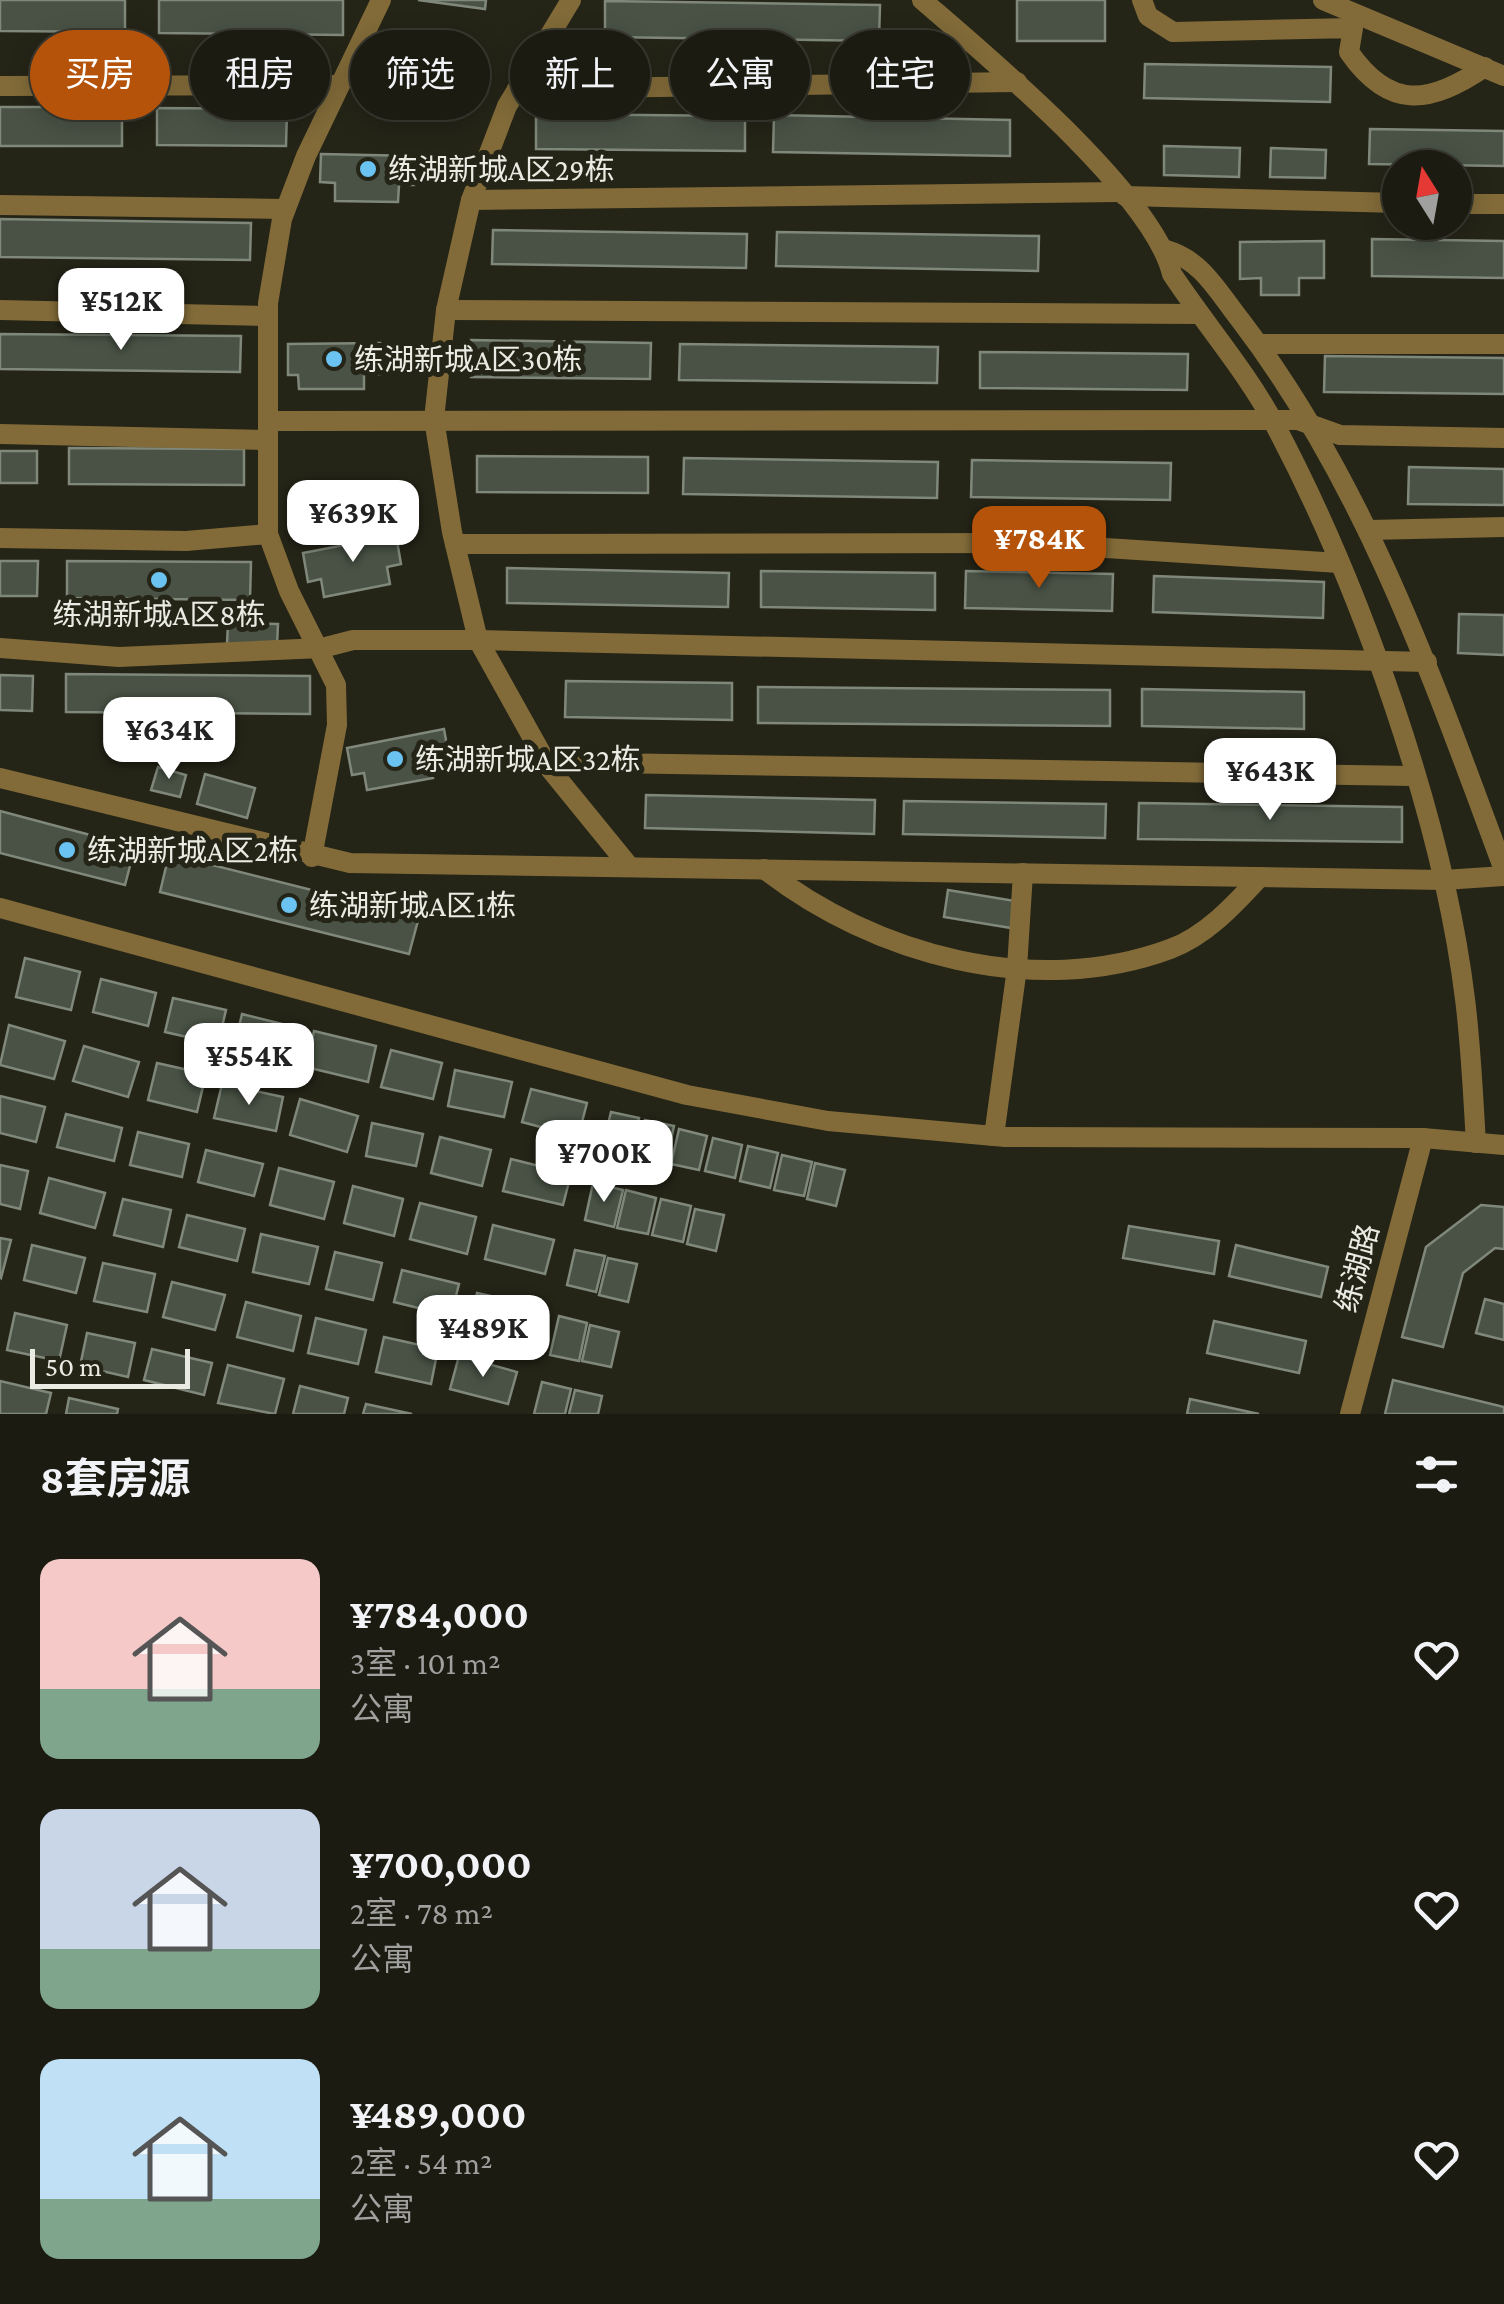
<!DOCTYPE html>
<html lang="zh">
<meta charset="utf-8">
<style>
:root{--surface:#1b1b11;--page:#28281f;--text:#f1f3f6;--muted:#a0a19f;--line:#393931;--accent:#b45309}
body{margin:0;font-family:"Crimson Pro","Noto Sans SC",serif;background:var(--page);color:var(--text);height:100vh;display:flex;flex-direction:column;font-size:38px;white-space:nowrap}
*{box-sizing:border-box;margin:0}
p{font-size:32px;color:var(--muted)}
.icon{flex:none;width:55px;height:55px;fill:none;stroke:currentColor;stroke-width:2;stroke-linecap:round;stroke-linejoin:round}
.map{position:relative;height:1414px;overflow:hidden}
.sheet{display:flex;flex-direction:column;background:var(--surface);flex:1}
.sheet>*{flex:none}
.top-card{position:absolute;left:30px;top:30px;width:1000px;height:90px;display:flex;gap:20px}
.needle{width:65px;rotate:349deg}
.controls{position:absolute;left:1382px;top:150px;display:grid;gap:20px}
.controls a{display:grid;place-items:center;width:90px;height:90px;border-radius:50%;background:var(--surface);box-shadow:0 5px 25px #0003,0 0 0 2px var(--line);font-size:50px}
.scale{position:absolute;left:30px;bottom:25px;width:160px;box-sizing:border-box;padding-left:10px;border:5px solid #eaebe2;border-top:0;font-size:28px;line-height:35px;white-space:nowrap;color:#eaebe2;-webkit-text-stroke:8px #242417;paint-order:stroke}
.price{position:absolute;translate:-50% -85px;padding:0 22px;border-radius:20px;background:#fff;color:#222;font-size:32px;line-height:65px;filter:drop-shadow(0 2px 5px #0008)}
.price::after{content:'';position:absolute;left:50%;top:60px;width:30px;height:22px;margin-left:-15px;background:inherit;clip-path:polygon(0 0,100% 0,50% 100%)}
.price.selected{background:var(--accent);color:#fff}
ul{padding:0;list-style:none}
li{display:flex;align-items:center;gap:30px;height:250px;padding:0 40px}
li span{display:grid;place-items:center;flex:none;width:280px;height:200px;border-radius:20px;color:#555}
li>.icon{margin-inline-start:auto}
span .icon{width:120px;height:120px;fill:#fffc;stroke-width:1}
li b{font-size:42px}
h2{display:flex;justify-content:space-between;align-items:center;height:120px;padding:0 40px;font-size:42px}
.pill{padding:0 35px;border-radius:45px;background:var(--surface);box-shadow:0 5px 25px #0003,0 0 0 2px var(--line);font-size:35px;line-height:90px}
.pill.selected{background:var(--accent);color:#fff}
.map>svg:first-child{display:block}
.building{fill:#495245;stroke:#7f887a;stroke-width:2.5}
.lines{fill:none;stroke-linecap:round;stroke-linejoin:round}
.minor{stroke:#826b39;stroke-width:20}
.tertiary{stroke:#826b39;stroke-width:20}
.poi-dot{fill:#6ac3f1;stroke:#242417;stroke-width:4}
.labels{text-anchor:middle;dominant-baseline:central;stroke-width:10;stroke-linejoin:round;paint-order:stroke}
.poi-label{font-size:30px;fill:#eaebe2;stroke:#242417;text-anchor:start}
.street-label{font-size:30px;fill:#eaebe2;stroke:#242417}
</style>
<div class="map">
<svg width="1504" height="1414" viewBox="0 0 1504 1414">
<rect width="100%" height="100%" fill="#242417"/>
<g class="building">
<path d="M0,0h125v32l-125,-1z"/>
<path d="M159,0h184v35l-184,-2z"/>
<path d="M418,0h68l-1,9z"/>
<rect x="1017" y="0" width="88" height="41"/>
<path d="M605,1l275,4 -1,36 -274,-4z"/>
<path d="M1145,64l186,3 -1,35 -186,-4z"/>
<rect x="0" y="107" width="122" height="39"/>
<path d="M157,108l130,1 -1,37 -129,-1z"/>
<path d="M536,114l209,2v35l-209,-2z"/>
<path d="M774,115l236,5v36l-237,-4z"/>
<path d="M1370,129l134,2v35l-135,-2z"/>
<path d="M1164,146l76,2 -1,29 -75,-2z"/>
<path d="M1271,148l55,2 -1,28 -55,-1z"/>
<path d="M321,154l94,2 -1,29h-15l-1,17 -63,-1v-18l-15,-1z"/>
<path d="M0,219l251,4 -1,37 -250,-3z"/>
<path d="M493,230l254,4 -1,34 -254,-4z"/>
<path d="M777,232l262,4 -1,35 -262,-5z"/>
<path d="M1372,239l132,2v37l-132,-2z"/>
<path d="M1324,241v37h-25v17h-38v-17l-21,1v-37z"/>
<path d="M0,334l241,2 -1,36 -240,-3z"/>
<path d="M471,340l180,3 -1,36 -179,-2z"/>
<path d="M380,343v31h-16v15h-65l-1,-14h-10v-31z"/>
<path d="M680,344l258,3 -1,36 -258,-3z"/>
<path d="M980,352l208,2 -1,36 -207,-2z"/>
<path d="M1325,356l179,2v36l-180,-2z"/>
<path d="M69,448l175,1v36l-175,-1z"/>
<rect x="0" y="451" width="37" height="32"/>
<path d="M477,456l171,1v36l-171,-1z"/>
<path d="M684,458l254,4 -1,36 -254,-4z"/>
<path d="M972,460l199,3 -1,37 -199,-3z"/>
<path d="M1409,467l95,2v36l-96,-1z"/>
<path d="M396,535l5,29 -14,3 3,17 -66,13 -3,-18 -13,3 -5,-29z"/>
<path d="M0,561h38l-1,35h-37z"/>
<path d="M67,561l184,1 -1,38 -183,-2z"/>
<path d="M507,568l222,5 -1,34 -221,-4z"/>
<path d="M761,571l174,2v37l-174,-3z"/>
<path d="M966,571l147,3 -1,37 -147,-3z"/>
<path d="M1154,576l170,6 -1,36 -170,-6z"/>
<path d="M1459,614l45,1v40l-46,-2z"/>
<path d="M228,623l50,1 -1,21 -50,-1z"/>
<path d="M66,674l244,2v38l-244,-2z"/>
<path d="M0,675l33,1 -1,35 -32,-1z"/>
<path d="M566,681l166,2v37l-167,-3z"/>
<path d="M758,687l352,3v36l-352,-3z"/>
<path d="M1142,689l162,3v37l-162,-3z"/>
<path d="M444,729l5,28 -19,4 3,17 -66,12 -3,-17 -12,2 -5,-27z"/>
<path d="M158,767l28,8 -6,22 -29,-7z"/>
<path d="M205,774l50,14 -8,30 -50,-14z"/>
<path d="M646,795l229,5 -1,34 -229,-6z"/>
<path d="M904,801l202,3 -1,34 -202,-4z"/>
<path d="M1139,803l263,4v35l-264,-3z"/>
<path d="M0,811l135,36 -10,38 -125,-32z"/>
<path d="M169,854l250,63 -10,37 -249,-62z"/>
<path d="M948,890l67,11 -4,27 -67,-11z"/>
<path d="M25,958l55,14 -9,38 -55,-13z"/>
<path d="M101,979l55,14 -8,33 -55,-14z"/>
<path d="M173,998l53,12 -8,34 -53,-12z"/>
<path d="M242,1014l60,15 -9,34 -59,-15z"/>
<path d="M9,1025l56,16 -11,38 -54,-14z"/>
<path d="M314,1031l62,15 -8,36 -62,-15z"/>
<path d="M84,1046l55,16 -11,35 -55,-16z"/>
<path d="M391,1050l51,13 -9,36 -52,-12z"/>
<path d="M157,1063l49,11 -9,38 -49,-12z"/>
<path d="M455,1070l57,12 -8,35 -56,-11z"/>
<path d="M222,1084l61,13 -7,34 -62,-13z"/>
<path d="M531,1089l56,14 -9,34 -56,-15z"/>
<path d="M0,1096l45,11 -9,35 -36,-9z"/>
<path d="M300,1099l58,17 -11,36 -57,-17z"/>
<path d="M611,1112l28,6 -8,37 -29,-6z"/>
<path d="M66,1114l56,14 -8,33 -57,-14z"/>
<path d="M645,1120l29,6 -8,37 -30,-7z"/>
<path d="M372,1123l51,11 -7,32 -50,-10z"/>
<path d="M679,1129l28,7 -8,34 -28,-6z"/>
<path d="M138,1132l51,12 -7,33 -52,-12z"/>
<path d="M440,1137l51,13 -9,36 -51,-13z"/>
<path d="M713,1138l29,7 -7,33 -30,-7z"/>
<path d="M748,1146l30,7 -8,35 -30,-7z"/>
<path d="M206,1150l57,14 -9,32 -56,-14z"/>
<path d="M782,1155l30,7 -8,34 -30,-6z"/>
<path d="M511,1159l60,15 -8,31 -60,-14z"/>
<path d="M815,1163l30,7 -9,36 -29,-7z"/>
<path d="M0,1165l28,6 -8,38 -20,-5z"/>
<path d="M279,1168l55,14 -10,37 -54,-14z"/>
<path d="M49,1178l56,15 -10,35 -55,-15z"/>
<path d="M593,1183l30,7 -9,37 -29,-7z"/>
<path d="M353,1186l50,13 -9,37 -50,-13z"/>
<path d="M626,1190l30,8 -8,36 -31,-6z"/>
<path d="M123,1199l48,11 -8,37 -49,-12z"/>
<path d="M661,1199l30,7 -8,36 -31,-7z"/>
<path d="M420,1203l56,14 -9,37 -57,-15z"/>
<path d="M1481,1205l23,2v42l-9,-1 -32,25 -20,74 -41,-10 24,-90z"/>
<path d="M695,1209l29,6 -8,36 -29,-7z"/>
<path d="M187,1215l58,14 -8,32 -58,-14z"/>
<path d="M493,1225l61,15 -9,34 -60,-15z"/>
<path d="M1129,1226l90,15 -5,33 -91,-16z"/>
<path d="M261,1234l57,13 -9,37 -56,-12z"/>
<path d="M0,1238l11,2 -10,38 -1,-1z"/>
<path d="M32,1245l53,13 -9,35 -52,-13z"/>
<path d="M1236,1245l92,22 -7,30 -92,-21z"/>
<path d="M575,1250l30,6 -9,36 -29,-7z"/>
<path d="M335,1252l47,11 -9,37 -47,-11z"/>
<path d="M608,1258l29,6 -9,38 -29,-7z"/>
<path d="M103,1263l52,11 -8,38 -53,-11z"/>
<path d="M402,1270l57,14 -8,32 -57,-14z"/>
<path d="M172,1282l53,13 -10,35 -52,-13z"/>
<path d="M477,1293l59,13 -8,36 -60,-14z"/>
<path d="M1485,1299l19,5v36l-28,-7z"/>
<path d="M246,1302l55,14 -8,35 -56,-14z"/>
<path d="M15,1313l52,12 -8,36 -52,-11z"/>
<path d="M559,1316l28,7 -8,38 -29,-6z"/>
<path d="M316,1318l50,12 -8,34 -50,-11z"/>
<path d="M1214,1321l92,20 -7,32 -92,-20z"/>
<path d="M590,1325l29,7 -8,35 -29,-6z"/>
<path d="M87,1333l48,10 -7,34 -48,-11z"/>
<path d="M384,1337l54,12 -7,35 -55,-12z"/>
<path d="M152,1349l60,14 -8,32 -60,-15z"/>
<path d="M459,1356l58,16 -9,32 -58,-15z"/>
<path d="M228,1365l56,14 -9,35 -57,-11z"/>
<path d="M1393,1380l111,27v7h-119z"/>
<path d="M0,1381l51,12 -5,21h-46z"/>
<path d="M542,1382l29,7 -6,25h-31z"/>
<path d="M300,1386l48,12 -4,16h-51z"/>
<path d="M575,1390l27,6 -4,18h-29z"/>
<path d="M69,1398l49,11 -1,5h-51z"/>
<path d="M1190,1399l69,15h-72z"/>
<path d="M366,1404l46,10h-49z"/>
</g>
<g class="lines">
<g class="minor">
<path d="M571,0l-64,106 -36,94 -25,110 -12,109 18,113 26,108 72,129 79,97"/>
<path d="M922,0c66,57 230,193 250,274 33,50 75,98 103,151 85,160 168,394 190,574 6,47 8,96 11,144"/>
<path d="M1142,0l6,16 25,16 180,-4 -4,24c41,59 81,52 136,15"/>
<path d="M1323,0l181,76"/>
<path d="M0,86l339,-1"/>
<path d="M517,89l500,-7"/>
<path d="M1125,196l275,7"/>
<path d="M471,200l650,-8"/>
<path d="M1455,204h49"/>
<path d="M0,205l285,4"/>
<path d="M1166,250c36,10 52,42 75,71 125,164 192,358 263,549"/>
<path d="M0,310l268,6"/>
<path d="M446,310l753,4"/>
<path d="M1259,344h245"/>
<path d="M271,421l1027,-1 42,15 164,3"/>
<path d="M0,434l267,6"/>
<path d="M1368,530l136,-3"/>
<path d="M0,538l186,3 82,-7"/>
<path d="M455,544l574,-1 310,20"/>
<path d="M0,648l119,9 203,-9 31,-8h125l949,22"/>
<path d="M546,762l867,14"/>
<path d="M0,778l350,85 1094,17 60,-4"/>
<path d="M312,857l25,-132 -1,-40 -47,-94 -21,-57v-231l14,-84 24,-63 75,-156"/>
<path d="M764,869c110,86 271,130 406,80 36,-13 65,-45 90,-72"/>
<path d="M994,1136l23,-168 6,-95"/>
<path d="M1350,1414l73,-276"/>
</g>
<path class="tertiary" d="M0,908l687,187 141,26 177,16 418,1 81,7"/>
</g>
<g class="poi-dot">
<circle cx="368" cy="169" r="10"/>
<circle cx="334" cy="359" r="10"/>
<circle cx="159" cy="580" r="10"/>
<circle cx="395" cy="759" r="10"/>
<circle cx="67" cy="850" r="10"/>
<circle cx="289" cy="905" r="10"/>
</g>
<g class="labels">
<g class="poi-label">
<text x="388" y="169">练湖新城A区29栋</text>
<text x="354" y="359">练湖新城A区30栋</text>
<text x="159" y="614" text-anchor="middle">练湖新城A区8栋</text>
<text x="415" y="759">练湖新城A区32栋</text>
<text x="87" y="850">练湖新城A区2栋</text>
<text x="309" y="905">练湖新城A区1栋</text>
</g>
<g class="street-label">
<text transform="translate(1357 1268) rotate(-75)">练湖路</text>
</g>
</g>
</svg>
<div class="controls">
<a><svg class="needle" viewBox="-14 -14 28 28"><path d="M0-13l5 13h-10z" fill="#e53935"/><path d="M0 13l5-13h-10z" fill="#a0a19f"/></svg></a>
</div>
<div class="scale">50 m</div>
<b class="price" style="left:121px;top:353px">¥512K</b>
<b class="price" style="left:353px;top:565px">¥639K</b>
<b class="price selected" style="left:1039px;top:591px">¥784K</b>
<b class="price" style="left:169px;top:782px">¥634K</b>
<b class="price" style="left:1270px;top:823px">¥643K</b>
<b class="price" style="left:249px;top:1108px">¥554K</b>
<b class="price" style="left:604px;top:1205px">¥700K</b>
<b class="price" style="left:483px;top:1380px">¥489K</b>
<div class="top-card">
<a class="pill selected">买房</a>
<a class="pill">租房</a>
<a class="pill">筛选</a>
<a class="pill">新上</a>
<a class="pill">公寓</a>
<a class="pill">住宅</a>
</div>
</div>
<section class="sheet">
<h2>8套房源<svg class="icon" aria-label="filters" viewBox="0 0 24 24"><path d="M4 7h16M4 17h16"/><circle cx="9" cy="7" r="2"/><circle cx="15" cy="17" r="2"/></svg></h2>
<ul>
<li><span style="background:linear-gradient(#f6c9c9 65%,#7fa58c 0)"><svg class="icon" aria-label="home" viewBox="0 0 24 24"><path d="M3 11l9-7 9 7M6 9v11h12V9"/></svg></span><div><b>¥784,000</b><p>3室 · 101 m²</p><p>公寓</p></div><svg class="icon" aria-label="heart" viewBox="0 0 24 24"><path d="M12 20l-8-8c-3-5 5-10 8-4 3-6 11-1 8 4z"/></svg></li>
<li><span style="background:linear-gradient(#c9d6e8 70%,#7fa58c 0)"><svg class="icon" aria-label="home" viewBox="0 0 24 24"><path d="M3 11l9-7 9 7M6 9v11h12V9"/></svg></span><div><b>¥700,000</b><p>2室 · 78 m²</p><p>公寓</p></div><svg class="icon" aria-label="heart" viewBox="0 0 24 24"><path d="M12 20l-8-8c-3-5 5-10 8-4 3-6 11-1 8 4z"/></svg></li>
<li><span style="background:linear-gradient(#bfe0f5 70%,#7fa58c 0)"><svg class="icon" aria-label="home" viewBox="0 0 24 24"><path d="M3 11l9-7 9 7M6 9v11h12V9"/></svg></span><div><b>¥489,000</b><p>2室 · 54 m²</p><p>公寓</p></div><svg class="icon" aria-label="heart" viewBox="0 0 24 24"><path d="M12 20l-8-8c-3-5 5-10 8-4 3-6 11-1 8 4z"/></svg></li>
</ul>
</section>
